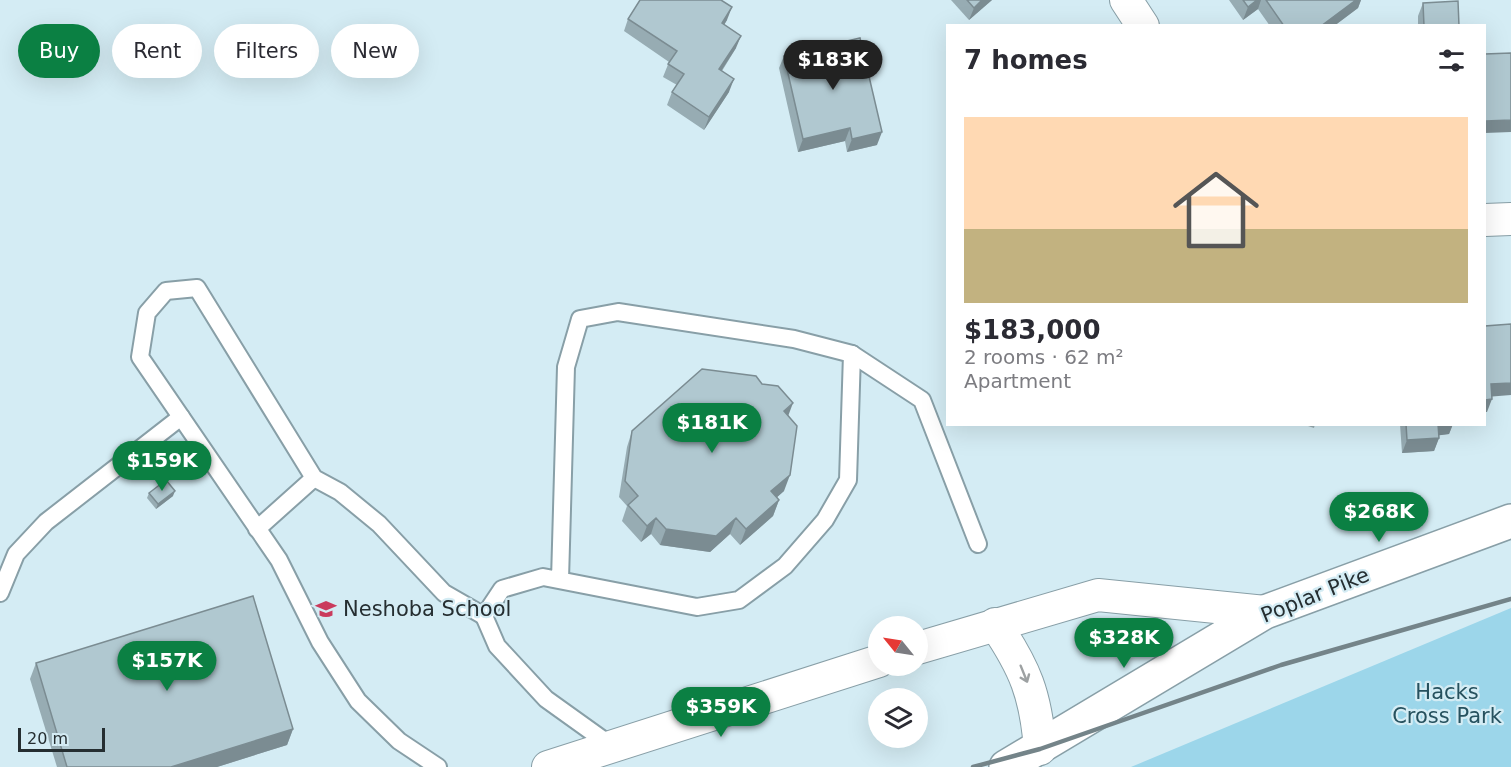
<!DOCTYPE html>
<meta charset="utf-8">
<style>
:root{--surface:#fff;--page:#f2f2f3;--text:#2b2b33;--muted:#7c7c81;--accent:#0b8043}
body{margin:0;font-family:"DejaVu Sans",sans-serif;background:var(--page);color:var(--text);height:100vh;display:flex;flex-direction:column;font-size:22px;white-space:nowrap}
*{box-sizing:border-box;margin:0}
p{font-size:20px;color:var(--muted)}
.icon{flex:none;width:33px;height:33px;fill:none;stroke:currentColor;stroke-width:2;stroke-linecap:round;stroke-linejoin:round}
.map{position:relative;flex:1;overflow:hidden}
.side{position:absolute;left:946px;top:24px;width:540px;height:402px;display:flex;flex-direction:column;background:var(--surface);border-radius:0px;box-shadow:0 6px 24px #0002}
.side>*{flex:none}
.hud{position:absolute;left:18px;top:24px;width:570px;height:54px;display:flex;gap:12px}
.needle{width:39px;rotate:300deg}
.buttons{position:absolute;left:868px;top:616px;display:grid;gap:12px}
.buttons a{display:grid;place-items:center;width:60px;height:60px;border-radius:50%;background:var(--surface);box-shadow:0 6px 24px #0002;font-size:30px}
.scale{position:absolute;left:18px;bottom:15px;width:87px;box-sizing:border-box;padding-left:6px;border:3px solid #252e31;border-top:0;font-size:16px;line-height:21px;white-space:nowrap;color:#252e31;-webkit-text-stroke:4px #d4ecf4;paint-order:stroke}
.price{position:absolute;translate:-50% -51px;padding:0 14px;border-radius:21px;background:var(--accent);color:#fff;font-size:20px;line-height:39px;filter:drop-shadow(0 2px 3px #0008)}
.price::after{content:'';position:absolute;left:50%;top:36px;width:18px;height:14px;margin-left:-9px;background:inherit;clip-path:polygon(0 0,100% 0,50% 100%)}
.price.current{background:#222;color:#fff}
ul{padding:0;list-style:none}
li{display:grid;align-content:center;gap:12px;height:318px;padding:0 18px}
li span{display:grid;place-items:center;height:186px;border-radius:0px;color:#555}
li>.icon{margin-inline-start:auto}
span .icon{width:108px;height:108px;fill:#fffc;stroke-width:1}
li b{font-size:26px}
h2{display:flex;justify-content:space-between;align-items:center;height:72px;padding:0 18px;font-size:26px}
.chip{padding:0 21px;border-radius:27px;background:var(--surface);box-shadow:0 6px 24px #0002;font-size:21px;line-height:54px}
.chip.current{background:var(--accent);color:#fff}
.map>svg:first-child{display:block}
.green{fill:#9cd6ea}
.lines{fill:none;stroke-linecap:round;stroke-linejoin:round}
.lane-casing{stroke:#889fa7;stroke-width:20}
.street-casing{stroke:#889fa7;stroke-width:34}
.secondary-casing{stroke:#889fa7;stroke-width:36}
.lane{stroke:#fff;stroke-width:16}
.street{stroke:#fff;stroke-width:32}
.secondary{stroke:#fff;stroke-width:33}
.rail{stroke:#748489;stroke-width:4.5}
.wall{fill:#97acb3}
.shaded-wall{fill:#7b8c92}
.building{fill:#b0c8d0;stroke:#7b8c92;stroke-width:1.5}
.oneway{stroke:#9da1a2}
.labels{text-anchor:middle;dominant-baseline:central;stroke-width:4.5;stroke-linejoin:round;paint-order:stroke}
.street-label{font-size:21px;fill:#252e31;stroke:#d4ecf4}
.poi-label{font-size:21px;fill:#252e31;stroke:#d4ecf4;text-anchor:start}
.park-label{font-size:21px;fill:#26515e;stroke:#d4ecf4}
</style>
<div class="map">
<svg width="1511" height="767" viewBox="0 0 1511 767">
<rect width="100%" height="100%" fill="#d4ecf4"/>
<path class="green" d="M1511,608v159h-380z"/>
<g class="lines">
<g class="lane-casing">
<g id="lane">
<path d="M852,354l70,46 56,144"/>
<path d="M257,529l57,-51"/>
<path d="M560,580l6,-213 14,-48 38,-7 176,27 58,15 -4,126 -23,40 -40,46 -46,34 -42,7 -154,-30 -41,12 -18,27 13,30 49,53 67,48"/>
<path d="M0,593l16,-39 30,-32 135,-105"/>
<path d="M438,767l-39,-26 -41,-40 -38,-59 -41,-82 -139,-203 7,-44 19,-22 31,-3 117,190 26,14 39,32 65,69 40,23"/>
</g>
</g>
<g class="street-casing">
<g id="street">
<path d="M1126,0l17,26"/>
<path d="M1485,220l26,-1"/>
<path d="M995,624c30,44 41,71 45,125"/>
<path d="M918,648l180,-53 167,17"/>
<path d="M548,767l331,-106"/>
</g>
</g>
<g class="secondary-casing">
<path id="secondary" d="M1006,767l259,-155 246,-91"/>
</g>
<use href="#lane" class="lane"/>
<use href="#street" class="street"/>
<use href="#secondary" class="secondary"/>
<path class="rail" d="M973,767l67,-18 241,-84 230,-66"/>
</g>
<g class="wall">
<path d="M951,0h41l-23,20z"/>
<path d="M1229,0h132l-3,8 -24,18h-64l-12,-17 -15,11z"/>
<path d="M1423,3l36,23h-41v-10z"/>
<path d="M628,19l99,1 -3,5 12,23 -14,23 7,21 -25,38 -37,-25 5,-13 5,-7 -14,-8 6,-15 -45,-31z"/>
<path d="M784,56l93,89 -30,7 -2,-11 -47,11 -19,-84z"/>
<path d="M788,416l-4,75 -7,6 2,3 -6,16 -33,29 -10,-11 -20,18 -50,-7 -9,-11 -10,8 -19,-21 5,-15 -8,-9 8,-50 5,-16z"/>
<path d="M1302,424h13l-1,4z"/>
<path d="M1400,424h53l-4,10 -10,1v3l-5,13 -32,2z"/>
<path d="M149,493l24,3 -17,13 -9,-11z"/>
<path d="M36,663l257,66 -6,16 -70,22h-160l-27,-88z"/>
</g>
<g class="shaded-wall">
<path d="M982,0h10l-23,20 5,-12z"/>
<path d="M1257,0h4l-3,9 -15,11 5,-13z"/>
<path d="M1356,0h5l-3,8 -24,18h-13z"/>
<path d="M732,7l-5,13 -10,16 5,-13z"/>
<path d="M741,36l-5,12 -22,34 5,-13z"/>
<path d="M734,79l-5,13 -25,38 5,-13z"/>
<path d="M1511,120v12l-26,1v-12z"/>
<path d="M850,128l-5,13 -47,11 5,-13z"/>
<path d="M882,132l-5,13 -30,7 5,-13z"/>
<path d="M1511,383v12l-25,2 5,-13z"/>
<path d="M1492,399l-5,13h-2v-12z"/>
<path d="M793,403l-6,16 -3,-8z"/>
<path d="M1438,424h15l-4,10 -15,2z"/>
<path d="M1439,438l-5,13 -32,2 5,-13z"/>
<path d="M790,475l-6,16 -18,16 5,-16z"/>
<path d="M175,491l-2,5 -17,13 2,-5z"/>
<path d="M779,500l-6,16 -33,29 6,-16z"/>
<path d="M656,518l-5,16 -10,8 6,-16z"/>
<path d="M736,518l-6,16 -20,18 -50,-7 6,-16z"/>
<path d="M293,729l-6,16 -70,22h-46z"/>
</g>
<g class="building">
<path d="M640,0h81l11,7 -10,16 19,13 -22,33 15,10 -25,38 -37,-25 12,-18 -16,-10 9,-13 -49,-32z"/>
<path d="M967,0h15l-8,8z"/>
<path d="M1243,0h14l-9,7z"/>
<path d="M1266,0h90l-35,26h-37z"/>
<path d="M1458,1l1,25h-35l-1,-23z"/>
<path d="M860,38l22,94 -30,7 -2,-11 -47,11 -19,-83z"/>
<path d="M1511,53v67l-26,1v-67z"/>
<path d="M1511,324v59l-20,1 1,15 -7,1v-74z"/>
<path d="M702,369l54,7 6,8 16,2 15,17 -9,8 13,15 -7,49 -19,16 8,9 -33,29 -10,-11 -20,18 -50,-7 -10,-11 -9,8 -19,-21 10,-9 -13,-15 7,-50z"/>
<path d="M1406,424h32l1,14 -32,2z"/>
<path d="M166,480l9,11 -17,13 -9,-11z"/>
<path d="M253,596l40,133 -122,38h-104l-31,-104z"/>
</g>
<defs><path id="oneway-shaft" d="M-6 0H5M1.5-3L5.5 0L1.5 3" fill="none" stroke-width="1.6" stroke-linecap="round" stroke-linejoin="round" transform="scale(1.5)"/></defs>
<use class="oneway" href="#oneway-shaft" transform="translate(1024 674) rotate(68)"/>
<defs>
<g id="school-bare" transform="scale(1.62)"><path d="M0-5L7-2L0 1L-7-2ZM-4 1L0 2.5L4 1V4Q0 6-4 4Z" fill="#ca3b5d" stroke="#d4ecf4" stroke-width="2.5" paint-order="stroke"/></g>
</defs>
<g fill-rule="evenodd">
<use href="#school-bare" x="326" y="609"/>
</g>
<g class="labels">
<g class="street-label">
<text transform="translate(1315 595) rotate(-22)">Poplar Pike</text>
</g>
<g class="poi-label">
<text x="343" y="609">Neshoba School</text>
</g>
<g class="park-label">
<text x="1447" y="692">Hacks<tspan x="1447" dy="24">Cross Park</tspan></text>
</g>
</g>
</svg>
<div class="buttons">
<a><svg class="needle" viewBox="-14 -14 28 28"><path d="M0-13l5 13h-10z" fill="#e53935"/><path d="M0 13l5-13h-10z" fill="#7c7c81"/></svg></a>
<a><svg class="icon" aria-label="layers" viewBox="0 0 24 24"><path d="M12 4l9 5-9 5-9-5zM3 14l9 5 9-5"/></svg></a>
</div>
<div class="scale">20 m</div>
<b class="price current" style="left:833px;top:91px">$183K</b>
<b class="price" style="left:712px;top:454px">$181K</b>
<b class="price" style="left:162px;top:492px">$159K</b>
<b class="price" style="left:1379px;top:543px">$268K</b>
<b class="price" style="left:1124px;top:669px">$328K</b>
<b class="price" style="left:167px;top:692px">$157K</b>
<b class="price" style="left:721px;top:738px">$359K</b>
<div class="hud">
<a class="chip current">Buy</a>
<a class="chip">Rent</a>
<a class="chip">Filters</a>
<a class="chip">New</a>
</div>
<section class="side">
<h2>7 homes<svg class="icon" aria-label="filters" viewBox="0 0 24 24"><path d="M4 7h16M4 17h16"/><circle cx="9" cy="7" r="2"/><circle cx="15" cy="17" r="2"/></svg></h2>
<ul>
<li><span style="background:linear-gradient(#ffd9b3 60%,#c2b280 0)"><svg class="icon" aria-label="home" viewBox="0 0 24 24"><path d="M3 11l9-7 9 7M6 9v11h12V9"/></svg></span><div><b>$183,000</b><p>2 rooms · 62 m²</p><p>Apartment</p></div></li>
</ul>
</section>
</div>
